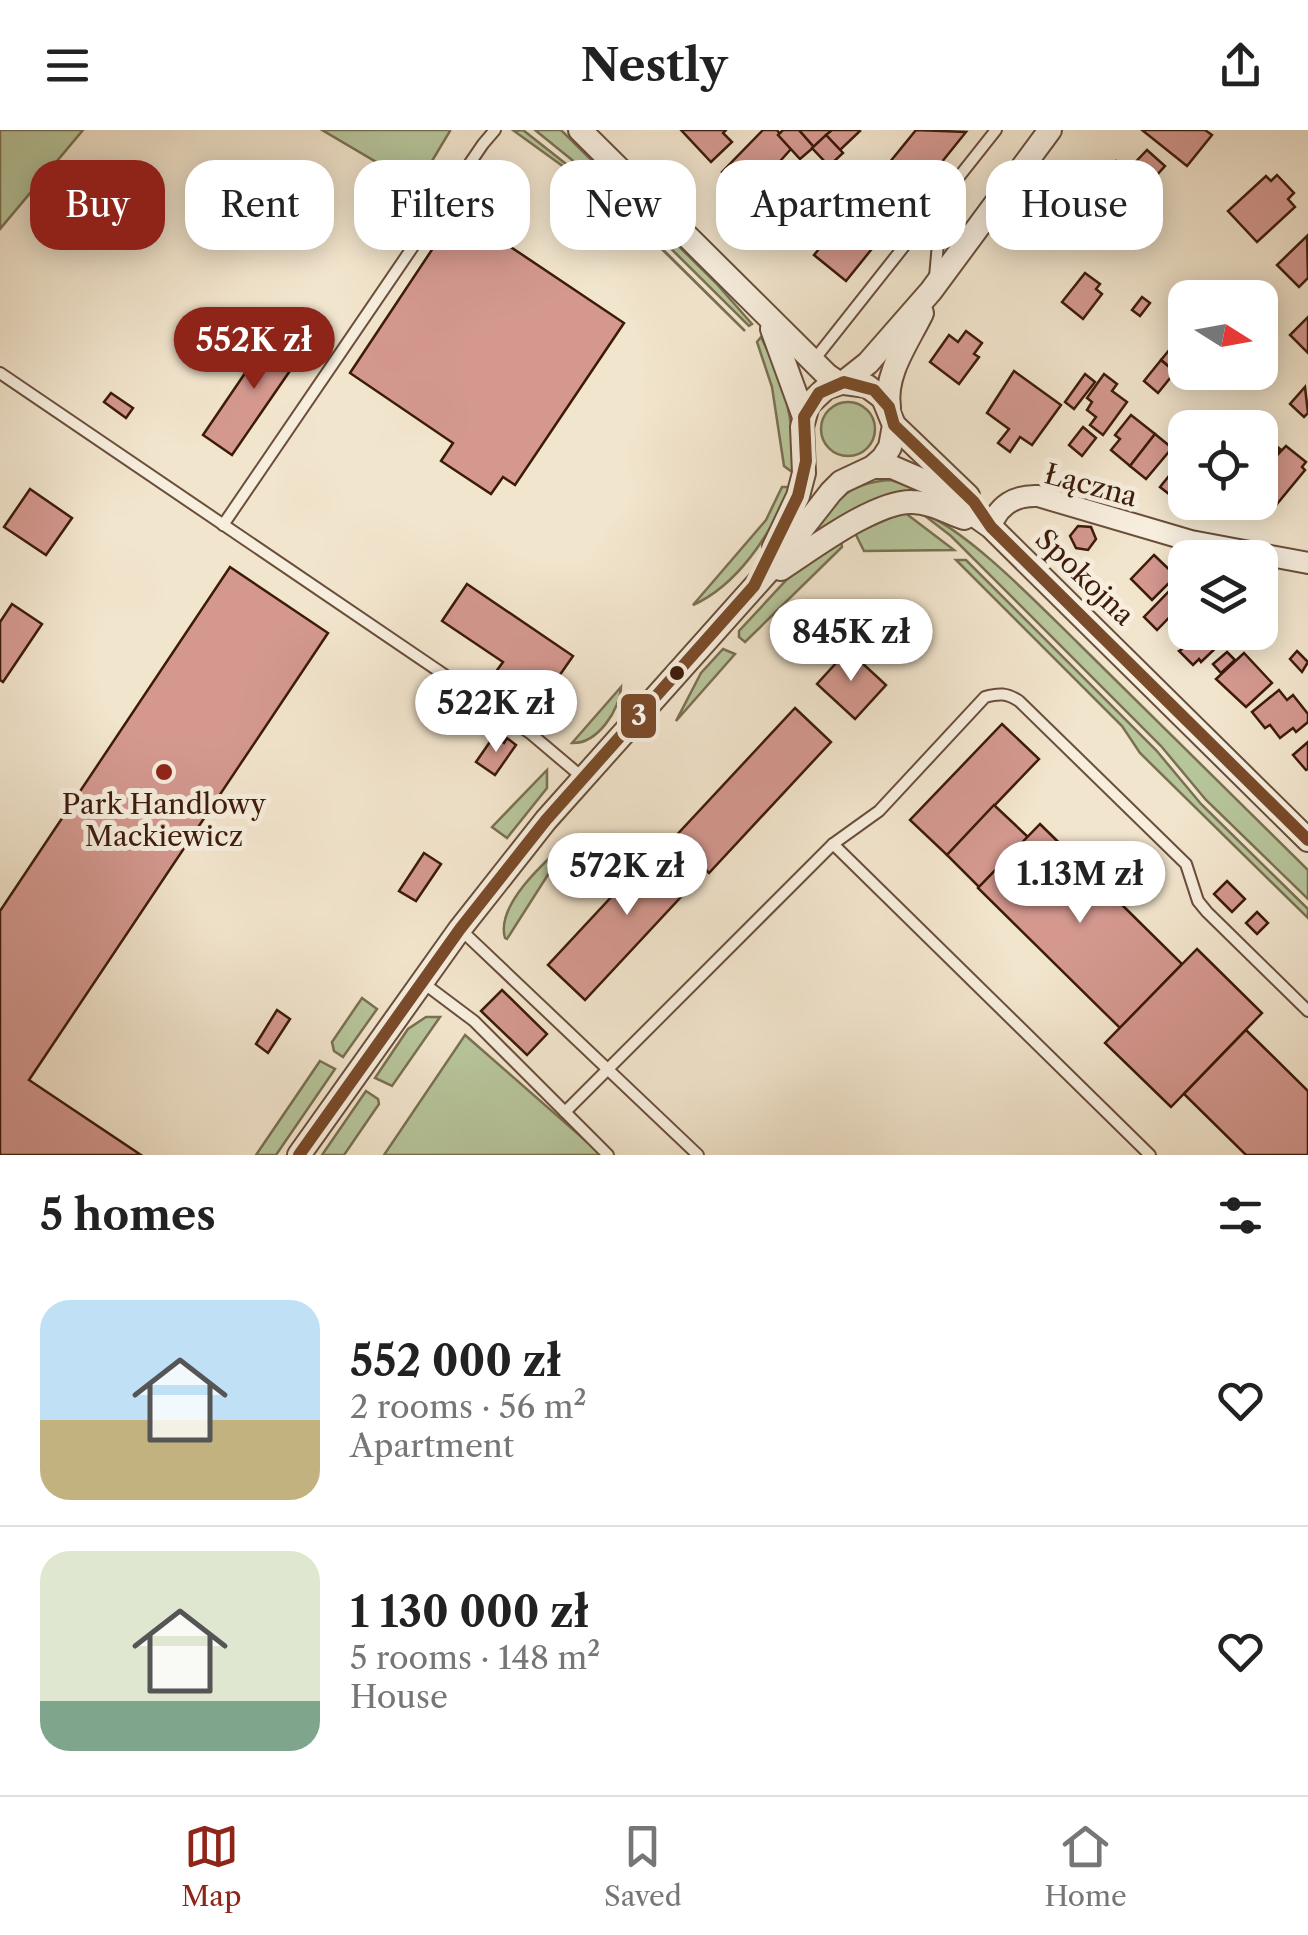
<!DOCTYPE html>
<meta charset="utf-8">
<style>
:root{--surface:#fff;--page:#f2f2f2;--text:#222;--muted:#767676;--line:#e0e0e0;--accent:#8f2418}
body{margin:0;font-family:"Libre Caslon Text",serif;background:var(--page);color:var(--text);height:100vh;display:flex;flex-direction:column;font-size:38px;white-space:nowrap}
*{box-sizing:border-box;margin:0}
p{font-size:32px;color:var(--muted)}
.icon{flex:none;width:55px;height:55px;fill:none;stroke:currentColor;stroke-width:2;stroke-linecap:round;stroke-linejoin:round}
.map{position:relative;height:1025px;overflow:hidden}
.sheet{display:flex;flex-direction:column;background:var(--surface);flex:1}
.sheet>*{flex:none}
.guide{position:absolute;left:30px;top:30px;width:1250px;height:90px;display:flex;gap:20px}
.needle{width:65px;rotate:101deg}
.buttons{position:absolute;left:1168px;top:150px;display:grid;gap:20px}
.buttons a{display:grid;place-items:center;width:110px;height:110px;border-radius:20px;background:var(--surface);box-shadow:0 5px 25px #0003;font-size:50px}
.price{position:absolute;translate:-50% -85px;padding:0 22px;border-radius:35px;background:#fff;color:#222;font-size:32px;line-height:65px;filter:drop-shadow(0 2px 5px #0008)}
.price::after{content:'';position:absolute;left:50%;top:60px;width:30px;height:22px;margin-left:-15px;background:inherit;clip-path:polygon(0 0,100% 0,50% 100%)}
.price.active{background:var(--accent);color:#fff}
ul{padding:0;list-style:none}
li{display:flex;align-items:center;gap:30px;height:250px;padding:0 40px}
li+li{border-top:2px solid var(--line)}
li span{display:grid;place-items:center;flex:none;width:280px;height:200px;border-radius:30px;color:#555}
li>.icon{margin-inline-start:auto}
span .icon{width:120px;height:120px;fill:#fffc;stroke-width:1}
li b{font-size:42px}
h2{display:flex;justify-content:space-between;align-items:center;height:120px;padding:0 40px;font-size:42px}
.tag{padding:0 35px;border-radius:30px;background:var(--surface);box-shadow:0 5px 25px #0003;font-size:35px;line-height:90px}
.tag.active{background:var(--accent);color:#fff}
header{display:flex;justify-content:space-between;align-items:center;height:130px;padding:0 40px;background:var(--surface);font-size:45px;font-weight:700}
.dock{display:flex;justify-content:space-around;align-items:center;height:140px;border-top:2px solid var(--line);background:var(--surface);font-size:28px;color:var(--muted)}
.dock a{display:grid;justify-items:center;gap:5px}
.dock .active{color:var(--accent)}
.map>svg:first-child{display:block}
.green{fill:#b7c59b;stroke:#7a7052;stroke-width:2.5}
.building{fill:#d4988f;stroke:#3c1b09;stroke-width:2.5}
.lines{fill:none;stroke-linecap:round;stroke-linejoin:round}
.service-casing{stroke:#6a4e3a;stroke-width:14}
.minor-casing{stroke:#6a4e3a;stroke-width:24}
.tertiary-casing{stroke:#6a4e3a;stroke-width:26}
.service{stroke:#f7eede;stroke-width:10}
.minor{stroke:#f7eede;stroke-width:20}
.tertiary{stroke:#f7eede;stroke-width:22}
.bus-1-casing{stroke:#f7eede;stroke-width:20}
.bus-1{stroke:#7a4b2a;stroke-width:12}
.bus-dot{fill:#3c1b09;stroke:#f7eede;stroke-width:4}
.poi-dot{fill:#8f2418;stroke:#f7eede;stroke-width:4}
.labels{text-anchor:middle;dominant-baseline:central;stroke-width:10;stroke-linejoin:round;paint-order:stroke}
.street-label{font-size:28px;fill:#3c1b09;stroke:#f7eede}
.poi-label{font-size:28px;fill:#3c1b09;stroke:#f7eede}
.line-badge{stroke:#f7eede;stroke-width:4}
.badge-label{font-size:28px;text-anchor:middle;font-weight:bold;fill:#fff}
</style>
<header><svg class="icon" aria-label="menu" viewBox="0 0 24 24"><path d="M4 6h16M4 12h16M4 18h16"/></svg>Nestly<svg class="icon" aria-label="share" viewBox="0 0 24 24"><path d="M12 15V3M7 8l5-5 5 5M5 13v7h14v-7"/></svg></header>
<div class="map">
<svg width="1308" height="1025" viewBox="0 0 1308 1025">
<rect width="100%" height="100%" fill="#f2e5cd"/>
<filter id="stains"><feTurbulence type="fractalNoise" baseFrequency=".002" numOctaves="4"/><feColorMatrix values="0 0 0 0 .2 0 0 0 0 .09 0 0 0 0 .02 0 0 0 .5 -.17"/></filter>
<radialGradient id="worn" r=".72"><stop offset=".6" stop-color="#630" stop-opacity="0"/><stop offset="1" stop-color="#630" stop-opacity=".3"/></radialGradient>
<g class="green">
<path d="M0,0h83l-83,99z"/>
<path d="M322,0h127l1,1 -33,55z"/>
<path d="M523,0l95,75 127,126 -127,-125 -104,-75z"/>
<path d="M535,0h26l155,153 36,41 -3,2 -125,-124z"/>
<path d="M761,207c23,46 35,83 31,135l-8,-6 -12,-79 -15,-45z"/>
<circle cx="848" cy="299" r="27"/>
<path d="M891,350l32,10 -112,46c25,-35 34,-53 80,-56z"/>
<path d="M782,357h7v6c-21,43 -51,92 -96,112l73,-85z"/>
<path d="M904,382l50,38 -90,1 -9,-18z"/>
<path d="M920,382c47,17 121,95 159,132 76,75 153,150 229,226v29l-102,-99 -45,-54 -210,-210z"/>
<path d="M841,411l1,6 -97,95 -6,-5v-6l51,-55z"/>
<path d="M956,430h10l190,190 45,54 107,105v9l-168,-165 -18,-27z"/>
<path d="M723,519l12,5 -59,67 25,-48z"/>
<path d="M621,557c-1,22 -23,57 -49,56z"/>
<path d="M547,640v18l-40,50 -15,-11z"/>
<path d="M572,707l-65,102 -2,-1c-10,-34 44,-80 67,-101z"/>
<path d="M362,868l15,11 -34,48 -9,-6 -2,-9z"/>
<path d="M426,887h14l-48,69 -17,-8 33,-49z"/>
<path d="M465,905l137,120h-218z"/>
<path d="M320,931l15,8 -59,86h-20z"/>
<path d="M366,961l12,8 1,5 -35,51h-22z"/>
</g>
<g class="building">
<path d="M681,0h45l-3,3 9,9 -21,20z"/>
<path d="M763,0h14l14,19 -27,30 -2,-2 -20,17 -20,-22z"/>
<path d="M783,0h16l15,17 -14,12 -22,-24z"/>
<path d="M799,0h33l-18,17z"/>
<path d="M832,0h27l1,1 -20,19 -14,-15z"/>
<path d="M916,0l50,2 -120,149 -32,-26z"/>
<path d="M1142,0h63l7,5 -25,31z"/>
<path d="M826,5l17,18 -14,13 -17,-18z"/>
<path d="M1147,20l18,16 -34,37 -29,-26 14,-16 11,10z"/>
<path d="M1277,45l17,18 -6,6 7,8 -38,35 -29,-31 38,-35 5,5z"/>
<path d="M801,47l22,22 -9,8 3,4 -23,22 -29,-30 16,-16 5,5z"/>
<path d="M469,64l15,10 -12,17 152,102 -109,162 -12,-8 -12,17 -50,-33 12,-18 -103,-70z"/>
<path d="M1307,106l1,42 -9,9 -22,-22z"/>
<path d="M1085,143l15,11 -4,5 6,5 -19,25 -21,-17z"/>
<path d="M1142,167l8,6 -10,13 -8,-6z"/>
<path d="M1308,187v36l-18,-18z"/>
<path d="M275,199l30,20 -73,106 -29,-20z"/>
<path d="M966,201l16,12 -8,11 5,3 -20,27 -29,-22 19,-27 9,7z"/>
<path d="M1183,203l2,39h11l-8,10 -27,-22z"/>
<path d="M1161,230l14,12 -17,21 -14,-12z"/>
<path d="M1014,241l47,34 -29,40 -12,-8 -10,15 -12,-9 11,-14 -22,-16z"/>
<path d="M1085,244l10,8 -21,27 -9,-7z"/>
<path d="M1104,244l13,10 -5,7 15,11 -24,33 -13,-10 6,-8 -9,-7 5,-8 -5,-4z"/>
<path d="M1305,257l3,26 -4,4 -14,-13z"/>
<path d="M111,263l22,15 -7,10 -22,-16z"/>
<path d="M1131,285l24,19 -25,32 -19,-16 9,-11 -5,-4z"/>
<path d="M1083,297l13,11 -14,18 -13,-11z"/>
<path d="M1155,304l17,14 -26,31 -16,-13z"/>
<path d="M1261,304l19,15 -20,24v-38z"/>
<path d="M1286,316l20,16 -4,5 3,3 -28,34 -14,-12 -3,3v-22z"/>
<path d="M1185,326v46h8l-5,7 -28,-22z"/>
<path d="M30,359l42,29 -26,37 -42,-28z"/>
<path d="M1078,396l13,1 5,12 -8,11 -12,-2 -6,-12z"/>
<path d="M1154,425l22,21 -24,24 -21,-21z"/>
<path d="M230,437l98,66 -299,447 112,75h-141v-244z"/>
<path d="M1177,453l8,8v10l-28,29 -13,-13z"/>
<path d="M467,454l106,72 -25,36 -24,-16 -8,12 -21,-15 8,-11 -61,-41z"/>
<path d="M12,474l30,20 -39,58 -3,-2v-58z"/>
<path d="M1185,497v5l40,2 -6,5 3,3 -21,20 -2,-3 -6,6 -14,-14 5,-3 -10,-11z"/>
<path d="M848,520l38,35 -31,34 -38,-35z"/>
<path d="M1297,521l11,11 -6,10 -12,-13z"/>
<path d="M1227,522l8,8 -14,13 -8,-9z"/>
<path d="M1244,523l28,30 -26,24 -30,-28z"/>
<path d="M1279,560l8,10 6,-5 15,19v8l-12,10 -3,-4 -13,10 -10,-13 -5,3 -13,-16z"/>
<path d="M795,578l36,34 -122,131 -36,-34z"/>
<path d="M1002,594l37,35 -92,96 -37,-35z"/>
<path d="M494,606l10,7 3,-5 9,7 -21,30 -19,-13z"/>
<path d="M1308,612v27l-2,1 -13,-15z"/>
<path d="M994,675l34,32 -49,50 -32,-32z"/>
<path d="M1040,694l142,140 -62,64 -142,-140z"/>
<path d="M669,705l37,35 -121,130 -37,-35z"/>
<path d="M424,723l17,11 -25,37 -17,-10z"/>
<path d="M1227,751l18,18 -13,13 -18,-18z"/>
<path d="M1257,782l11,11 -11,11 -11,-11z"/>
<path d="M1197,819l65,64 -91,94 -66,-64z"/>
<path d="M502,860l45,44 -20,21 -46,-44z"/>
<path d="M277,880l13,9 -22,34 -12,-9z"/>
<path d="M1246,900l62,61v64h-62l-62,-61z"/>
</g>
<g class="lines">
<g class="service-casing">
<g id="service">
<path d="M935,147l7,-78"/>
<path d="M814,230l182,-230"/>
<path d="M0,243l530,360 52,44"/>
<path d="M223,395l260,-381 12,-14"/>
<path d="M833,714l317,311"/>
<path d="M460,799l238,226"/>
<path d="M422,852l52,39 134,134"/>
<path d="M565,982l268,-268 46,-33 106,-114c14,-4 22,-4 34,4l167,163 12,37 9,11 101,99"/>
</g>
</g>
<g class="minor-casing">
<path id="minor" d="M991,397c7,-22 24,-32 47,-31l153,45 117,22"/>
</g>
<g class="tertiary-casing">
<g id="tertiary">
<path d="M772,199l32,88"/>
<path d="M889,277c-5,-33 19,-65 33,-94"/>
<path d="M894,295l74,71"/>
<path d="M873,337h19l37,16 62,44 317,313"/>
<path d="M774,417l24,-51 6,-23 -2,-46 6,-22 18,-17 18,-6 24,-19 63,-72 119,-161"/>
<path d="M781,439c31,-20 94,-68 131,-67 18,0 35,10 52,16"/>
<path d="M299,1025l161,-226 86,-109 227,-254 58,-74 10,-10 32,-15 10,-9 7,-11 4,-22 -11,-27 -16,-12 -30,-4 -10,-7 -247,-245"/>
</g>
</g>
<use href="#service" class="service"/>
<use href="#minor" class="minor"/>
<use href="#tertiary" class="tertiary"/>
<g class="bus-1-casing">
<path id="bus-1" d="M299,1025l161,-226 86,-109 208,-234 44,-90 8,-35 -2,-44 15,-24 25,-11 30,8 15,17 5,18 80,77 17,25 317,313"/>
</g>
<use href="#bus-1" class="bus-1"/>
</g>
<circle class="bus-dot" cx="677" cy="543" r="9"/>
<circle class="poi-dot" cx="164" cy="642" r="10"/>
<g class="labels">
<g class="street-label">
<text transform="translate(1091 355) rotate(15)">Łączna</text>
<text transform="translate(1085 447) rotate(44)">Spokojna</text>
</g>
<g class="poi-label">
<text x="164" y="674">Park Handlowy<tspan x="164" dy="32">Mackiewicz</tspan></text>
</g>
</g>
<rect class="line-badge" x="619" y="562" width="39" height="48" rx="10" fill="#7a4b2a"/>
<g class="badge-label">
<text x="639" y="595">3</text>
</g>
<rect width="100%" height="100%" filter="url(#stains)"/>
<rect width="100%" height="100%" fill="url(#worn)"/>
</svg>
<div class="buttons">
<a><svg class="needle" viewBox="-14 -14 28 28"><path d="M0-13l5 13h-10z" fill="#e53935"/><path d="M0 13l5-13h-10z" fill="#767676"/></svg></a>
<a><svg class="icon" aria-label="locate" viewBox="0 0 24 24"><circle cx="12" cy="12" r="6"/><path d="M12 2v4M12 18v4M2 12h4M18 12h4"/></svg></a>
<a><svg class="icon" aria-label="layers" viewBox="0 0 24 24"><path d="M12 4l9 5-9 5-9-5zM3 14l9 5 9-5"/></svg></a>
</div>
<b class="price active" style="left:254px;top:262px">552K zł</b>
<b class="price" style="left:851px;top:554px">845K zł</b>
<b class="price" style="left:496px;top:625px">522K zł</b>
<b class="price" style="left:627px;top:788px">572K zł</b>
<b class="price" style="left:1080px;top:796px">1.13M zł</b>
<div class="guide">
<a class="tag active">Buy</a>
<a class="tag">Rent</a>
<a class="tag">Filters</a>
<a class="tag">New</a>
<a class="tag">Apartment</a>
<a class="tag">House</a>
</div>
</div>
<section class="sheet">
<h2>5 homes<svg class="icon" aria-label="filters" viewBox="0 0 24 24"><path d="M4 7h16M4 17h16"/><circle cx="9" cy="7" r="2"/><circle cx="15" cy="17" r="2"/></svg></h2>
<ul>
<li><span style="background:linear-gradient(#bfe0f5 60%,#c2b280 0)"><svg class="icon" aria-label="home" viewBox="0 0 24 24"><path d="M3 11l9-7 9 7M6 9v11h12V9"/></svg></span><div><b>552 000 zł</b><p>2 rooms · 56 m²</p><p>Apartment</p></div><svg class="icon" aria-label="heart" viewBox="0 0 24 24"><path d="M12 20l-8-8c-3-5 5-10 8-4 3-6 11-1 8 4z"/></svg></li>
<li><span style="background:linear-gradient(#dfe7d0 75%,#7fa58c 0)"><svg class="icon" aria-label="home" viewBox="0 0 24 24"><path d="M3 11l9-7 9 7M6 9v11h12V9"/></svg></span><div><b>1 130 000 zł</b><p>5 rooms · 148 m²</p><p>House</p></div><svg class="icon" aria-label="heart" viewBox="0 0 24 24"><path d="M12 20l-8-8c-3-5 5-10 8-4 3-6 11-1 8 4z"/></svg></li>
</ul>
</section>
<nav class="dock">
<a class="active"><svg class="icon" aria-label="map" viewBox="0 0 24 24"><path d="M3 6l6-2 6 2 6-2v14l-6 2-6-2-6 2zM9 4v14M15 6v14"/></svg>Map</a>
<a><svg class="icon" aria-label="saved" viewBox="0 0 24 24"><path d="M7 4h10v16l-5-4-5 4z"/></svg>Saved</a>
<a><svg class="icon" aria-label="home" viewBox="0 0 24 24"><path d="M3 11l9-7 9 7M6 9v11h12V9"/></svg>Home</a>
</nav>
